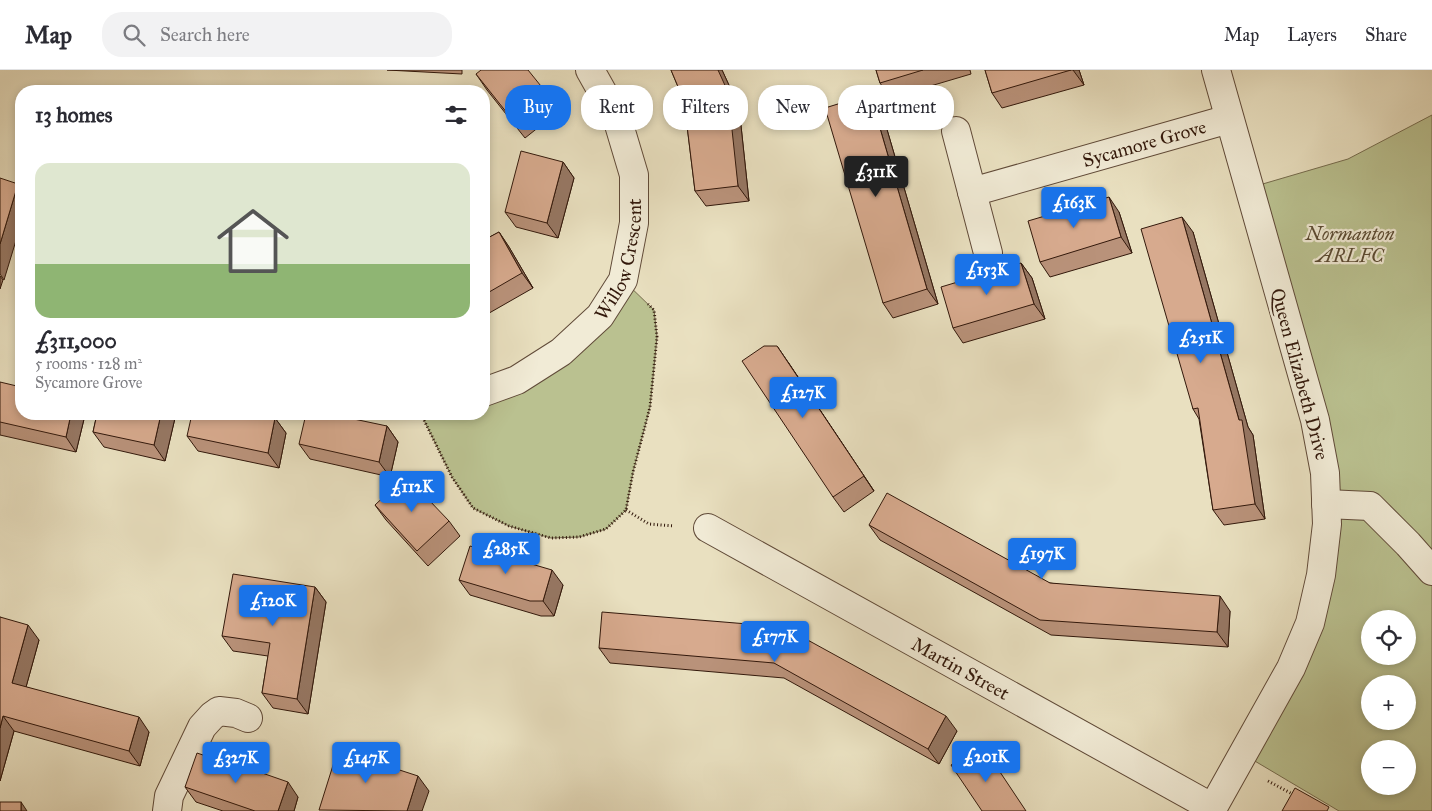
<!DOCTYPE html>
<meta charset="utf-8">
<style>
:root{--surface:#fff;--page:#f2f2f3;--text:#2b2b33;--muted:#7c7c81;--line:#e1e1e2;--accent:#1a73e8}
body{margin:0;font-family:"IM FELL Great Primer",serif;background:var(--page);color:var(--text);height:100vh;display:flex;flex-direction:column;font-size:19px;white-space:nowrap}
*{box-sizing:border-box;margin:0}
p{font-size:16px;color:var(--muted)}
.icon{flex:none;width:28px;height:28px;fill:none;stroke:currentColor;stroke-width:2;stroke-linecap:round;stroke-linejoin:round}
.map{position:relative;flex:1;overflow:hidden}
.drawer{position:absolute;left:15px;top:15px;width:475px;height:335px;display:flex;flex-direction:column;background:var(--surface);border-radius:20px;box-shadow:0 2px 8px #0003}
.drawer>*{flex:none}
.top-card{position:absolute;left:505px;top:15px;width:475px;height:45px;display:flex;gap:10px}
.controls{position:absolute;left:1361px;top:540px;display:grid;gap:10px}
.controls a{display:grid;place-items:center;width:55px;height:55px;border-radius:50%;background:var(--surface);box-shadow:0 2px 8px #0003;font-size:25px}
.price{position:absolute;translate:-50% -42px;padding:0 11px;border-radius:5px;background:var(--accent);color:#fff;font-size:16px;line-height:32px;filter:drop-shadow(0 1px 2px #0008)}
.price::after{content:'';position:absolute;left:50%;top:30px;width:15px;height:11px;margin-left:-8px;background:inherit;clip-path:polygon(0 0,100% 0,50% 100%)}
.price.current{background:#222;color:#fff}
ul{padding:0;list-style:none}
li{display:grid;align-content:center;gap:10px;height:265px;padding:0 20px}
li span{display:grid;place-items:center;height:155px;border-radius:15px;color:#555}
li>.icon{margin-inline-start:auto}
span .icon{width:90px;height:90px;fill:#fffc;stroke-width:1}
li b{font-size:21px}
h2{display:flex;justify-content:space-between;align-items:center;height:60px;padding:0 20px;font-size:21px}
.chip{padding:0 18px;border-radius:20px;background:var(--surface);box-shadow:0 2px 8px #0003;font-size:18px;line-height:45px}
.chip.current{background:var(--accent);color:#fff}
header{display:flex;align-items:center;gap:30px;box-sizing:border-box;height:70px;padding:0 25px;background:var(--surface);border-bottom:1px solid var(--line)}
header strong{font-size:24px}
nav{display:flex;gap:28px;margin-inline-start:auto;font-size:18px}
.search{width:350px;height:45px;background:var(--page);display:flex;align-items:center;gap:12px;box-sizing:border-box;padding:0 18px;border-radius:20px;color:var(--muted);font-size:19px}
.map>svg:first-child{display:block}
.green{fill:#bac190;stroke:#766c4e;fill-rule:evenodd}
.lines{fill:none;stroke-linecap:round;stroke-linejoin:round}
.minor-casing{stroke:#604a38;stroke-width:30}
.path{stroke:#32180b;stroke-width:3;stroke-dasharray:1 2.5;stroke-linecap:butt}
.minor{stroke:#f1ebd6;stroke-width:28}
.wall{fill:#b9927a;stroke:#32180b}
.shaded-wall{fill:#967763;stroke:#32180b}
.building{fill:#d7aa8e;stroke:#32180b}
.labels{text-anchor:middle;dominant-baseline:central;stroke-width:4.5;stroke-linejoin:round;paint-order:stroke}
.street-label{font-size:19px;fill:#32180b;stroke:#f1ebd6}
.park-label{font-size:19px;font-style:italic;fill:#5b4b33;stroke:#f1ebd6}
</style>
<header>
<strong>Map</strong>
<div class="search"><svg class="icon" aria-label="search" viewBox="0 0 24 24"><circle cx="10" cy="10" r="6"/><path d="M15 15l6 6"/></svg>Search here</div>
<nav><a>Map</a><a>Layers</a><a>Share</a></nav>
</header>
<div class="map">
<svg width="1432" height="741" viewBox="0 0 1432 741">
<rect width="100%" height="100%" fill="#e9e0c0"/>
<filter id="stains"><feTurbulence type="fractalNoise" baseFrequency=".004" numOctaves="4"/><feColorMatrix values="0 0 0 0 .2 0 0 0 0 .09 0 0 0 0 .02 0 0 0 .5 -.17"/></filter>
<radialGradient id="worn" r=".72"><stop offset=".6" stop-color="#630" stop-opacity="0"/><stop offset="1" stop-color="#630" stop-opacity=".3"/></radialGradient>
<g class="green">
<path d="M1432,45v696h-93l-96,-57 48,-86 36,-144 -78,-336 99,-29zM1370,549h38v37h-38zM1370,614h38v37h-38zM1370,679h38v37h-38z"/>
<path d="M623,210l31,30 3,27 -7,70 -17,65 -7,38 -20,19 -27,8 -28,1 -42,-12 -36,-18 -21,-31 -31,-63h63v-22l33,-12z"/>
</g>
<g class="lines">
<g class="minor-casing">
<g id="minor">
<path d="M956,61l32,122"/>
<path id="s1" d="M972,122l257,-73"/>
<path id="s2" d="M484,322l33,-12 44,-28 39,-36 23,-36 11,-57v-48l-17,-57 -27,-48"/>
<path d="M1326,434l44,2 38,38 24,27"/>
<path id="s3" d="M708,458l505,280"/>
<path d="M167,741l2,-15 33,-69 10,-11 7,-5 17,2 12,5"/>
<path d="M1211,741l80,-143 19,-45 11,-48 6,-51 -2,-51 -10,-53 -99,-350"/>
</g>
</g>
<g class="path">
<path d="M421,344l31,63 21,31 36,18 42,12 28,-1 27,-8 20,-19 7,-38 17,-65 7,-70 -3,-27 -6,-6"/>
<path d="M626,440l23,14 25,2"/>
<path d="M1268,711l28,15"/>
</g>
<use href="#minor" class="minor"/>
</g>
<g class="wall">
<path d="M387,0h75v4z"/>
<path d="M671,0h51l17,37 10,94 -43,5 -11,-15 -11,-90z"/>
<path d="M876,0h94l1,4 -81,24 -10,-15z"/>
<path d="M985,0h94l5,15 -82,23 -10,-15z"/>
<path d="M476,4l73,22 10,15 -34,27 -38,-48z"/>
<path d="M870,24l11,15 57,195 -45,14 -10,-15z"/>
<path d="M563,92l11,16 -16,60 -42,-11 -11,-15z"/>
<path d="M1119,142l13,41 -82,24 -10,-15z"/>
<path d="M499,162l10,15 24,41 -49,28v-76z"/>
<path d="M1193,162l55,195 5,8 12,84 -41,6 -11,-15 -14,-91 -6,-10z"/>
<path d="M1021,193l11,15 13,41 -82,24 -10,-15z"/>
<path d="M788,292l86,129 -30,21 -11,-15z"/>
<path d="M0,312l21,32h64v1l-9,37 -76,-17z"/>
<path d="M97,344h74l4,4 -10,43 -61,-14 -11,-15z"/>
<path d="M275,348l11,15 -7,35 -81,-17 -11,-15z"/>
<path d="M387,356l11,16 -8,35 -80,-18 -11,-15z"/>
<path d="M375,435l74,16 11,15 -32,30 -42,-46z"/>
<path d="M869,455l181,58 180,28 -2,36 -177,-12 -171,-95z"/>
<path d="M459,510l104,5 -9,31h-13l-71,-21z"/>
<path d="M315,517l11,15 -18,112 -35,-6 -11,-15 6,-37 -35,-5 -11,-15z"/>
<path d="M0,547l39,23 -13,47 123,45 -9,34 -126,-35 -14,50z"/>
<path d="M784,557l173,104 -18,33 -155,-86 -174,-15 -11,-15z"/>
<path d="M212,688l86,39 -4,14h-71l-27,-9 -11,-15z"/>
</g>
<g class="shaded-wall">
<path d="M718,0h4l17,37 10,94 -11,-15z"/>
<path d="M1073,0h6l5,15z"/>
<path d="M870,24l11,15 57,195 -11,-15z"/>
<path d="M563,92l11,16 -16,60 -11,-15z"/>
<path d="M18,114l3,5v35l-17,56 -4,-6v-30z"/>
<path d="M1109,127l10,15 13,41 -11,-16z"/>
<path d="M1182,147l11,15 55,195 5,8 12,84 -10,-15 -16,-84z"/>
<path d="M499,162l10,15 24,41 -11,-15z"/>
<path d="M1021,193l11,15 13,41 -11,-15z"/>
<path d="M0,206l3,4 -3,9z"/>
<path d="M777,276l11,16 86,129 -10,-15z"/>
<path d="M71,344h14v1l-9,37 -10,-15z"/>
<path d="M161,344h10l4,4 -10,43 -11,-16z"/>
<path d="M275,348l11,15 -7,35 -11,-15z"/>
<path d="M387,356l11,16 -8,35 -11,-15z"/>
<path d="M552,500l11,15 -9,31 -11,-15z"/>
<path d="M315,517l11,15 -18,112 -11,-15z"/>
<path d="M1220,526l10,15 -2,36 -11,-15z"/>
<path d="M28,555l11,15 -16,58 -11,-15z"/>
<path d="M3,646l11,15 -14,50v-53z"/>
<path d="M946,646l11,15 -18,33 -11,-15z"/>
<path d="M139,647l10,15 -9,34 -11,-15z"/>
<path d="M380,686l10,15 -12,-8z"/>
<path d="M418,706l11,15 -7,20h-15z"/>
<path d="M288,712l10,15 -4,14h-16z"/>
<path d="M21,732l6,9h-6z"/>
</g>
<g class="building">
<path d="M481,0h47l21,26 -34,27 -39,-49z"/>
<path d="M671,0h47l10,22 10,94 -43,5 -11,-90z"/>
<path d="M876,0h47l-43,13z"/>
<path d="M985,0h86l-79,23z"/>
<path d="M870,24l57,195 -44,14 -58,-195z"/>
<path d="M521,81l42,11 -16,61 -42,-11z"/>
<path d="M0,108l18,6 -18,60z"/>
<path d="M1109,127l12,40 -81,25 -12,-41z"/>
<path d="M1182,147l57,203h3l13,84 -42,6 -15,-102 -5,1 -52,-180z"/>
<path d="M499,162l23,41 -38,22v-55z"/>
<path d="M1021,193l13,41 -81,24 -12,-41z"/>
<path d="M764,276h13l87,130 -31,21 -91,-136z"/>
<path d="M0,312l21,5v27h50l-5,23 -66,-15z"/>
<path d="M97,344h64l-7,31 -61,-13z"/>
<path d="M192,344h64l19,4 -7,35 -81,-17z"/>
<path d="M306,344h24l57,12 -8,36 -80,-18z"/>
<path d="M406,406l43,45 -32,30 -42,-46z"/>
<path d="M887,423l163,90 170,13 -3,36 -177,-12 -171,-95z"/>
<path d="M470,476l82,24 -9,31h-13l-71,-21z"/>
<path d="M233,504l82,13 -18,112 -35,-6 8,-50 -48,-7z"/>
<path d="M602,542l182,15 162,89 -18,33 -154,-86 -175,-15z"/>
<path d="M0,547l28,8 -16,58 127,34 -10,34 -126,-35 -3,12z"/>
<path d="M340,673l40,13 -2,7 40,13 -11,35 -88,-1z"/>
<path d="M982,675l44,66h-44l-31,-46z"/>
<path d="M197,683l15,5 1,-2 75,26 -10,29h-23l-70,-24z"/>
<path d="M1295,718l34,19 -2,4h-45z"/>
<rect x="0" y="732" width="21" height="9"/>
</g>
<g class="labels">
<g class="street-label">
<text stroke="none"><textPath href="#s1" startOffset="179">Sycamore Grove</textPath></text>
<text stroke="none"><textPath href="#s2" startOffset="202">Willow Crescent</textPath></text>
<text transform="translate(1300 304) rotate(75)">Queen Elizabeth Drive</text>
<text stroke="none"><textPath href="#s3" startOffset="289">Martin Street</textPath></text>
</g>
<g class="park-label">
<text x="1350" y="163">Normanton<tspan x="1350" dy="22">ARLFC</tspan></text>
</g>
</g>
<rect width="100%" height="100%" filter="url(#stains)"/>
<rect width="100%" height="100%" fill="url(#worn)"/>
</svg>
<div class="controls">
<a><svg class="icon" aria-label="locate" viewBox="0 0 24 24"><circle cx="12" cy="12" r="6"/><path d="M12 2v4M12 18v4M2 12h4M18 12h4"/></svg></a>
<a>+</a>
<a>−</a>
</div>
<b class="price current" style="left:876px;top:128px">£311K</b>
<b class="price" style="left:1074px;top:159px">£163K</b>
<b class="price" style="left:987px;top:226px">£153K</b>
<b class="price" style="left:1201px;top:294px">£251K</b>
<b class="price" style="left:803px;top:349px">£127K</b>
<b class="price" style="left:412px;top:443px">£112K</b>
<b class="price" style="left:506px;top:505px">£285K</b>
<b class="price" style="left:1042px;top:510px">£197K</b>
<b class="price" style="left:273px;top:557px">£120K</b>
<b class="price" style="left:775px;top:593px">£177K</b>
<b class="price" style="left:986px;top:713px">£201K</b>
<b class="price" style="left:236px;top:714px">£327K</b>
<b class="price" style="left:366px;top:714px">£147K</b>
<div class="top-card">
<a class="chip current">Buy</a>
<a class="chip">Rent</a>
<a class="chip">Filters</a>
<a class="chip">New</a>
<a class="chip">Apartment</a>
</div>
<section class="drawer">
<h2>13 homes<svg class="icon" aria-label="filters" viewBox="0 0 24 24"><path d="M4 7h16M4 17h16"/><circle cx="9" cy="7" r="2"/><circle cx="15" cy="17" r="2"/></svg></h2>
<ul>
<li><span style="background:linear-gradient(#dfe7d0 65%,#8fb573 0)"><svg class="icon" aria-label="home" viewBox="0 0 24 24"><path d="M3 11l9-7 9 7M6 9v11h12V9"/></svg></span><div><b>£311,000</b><p>5 rooms · 128 m²</p><p>Sycamore Grove</p></div></li>
</ul>
</section>
</div>
